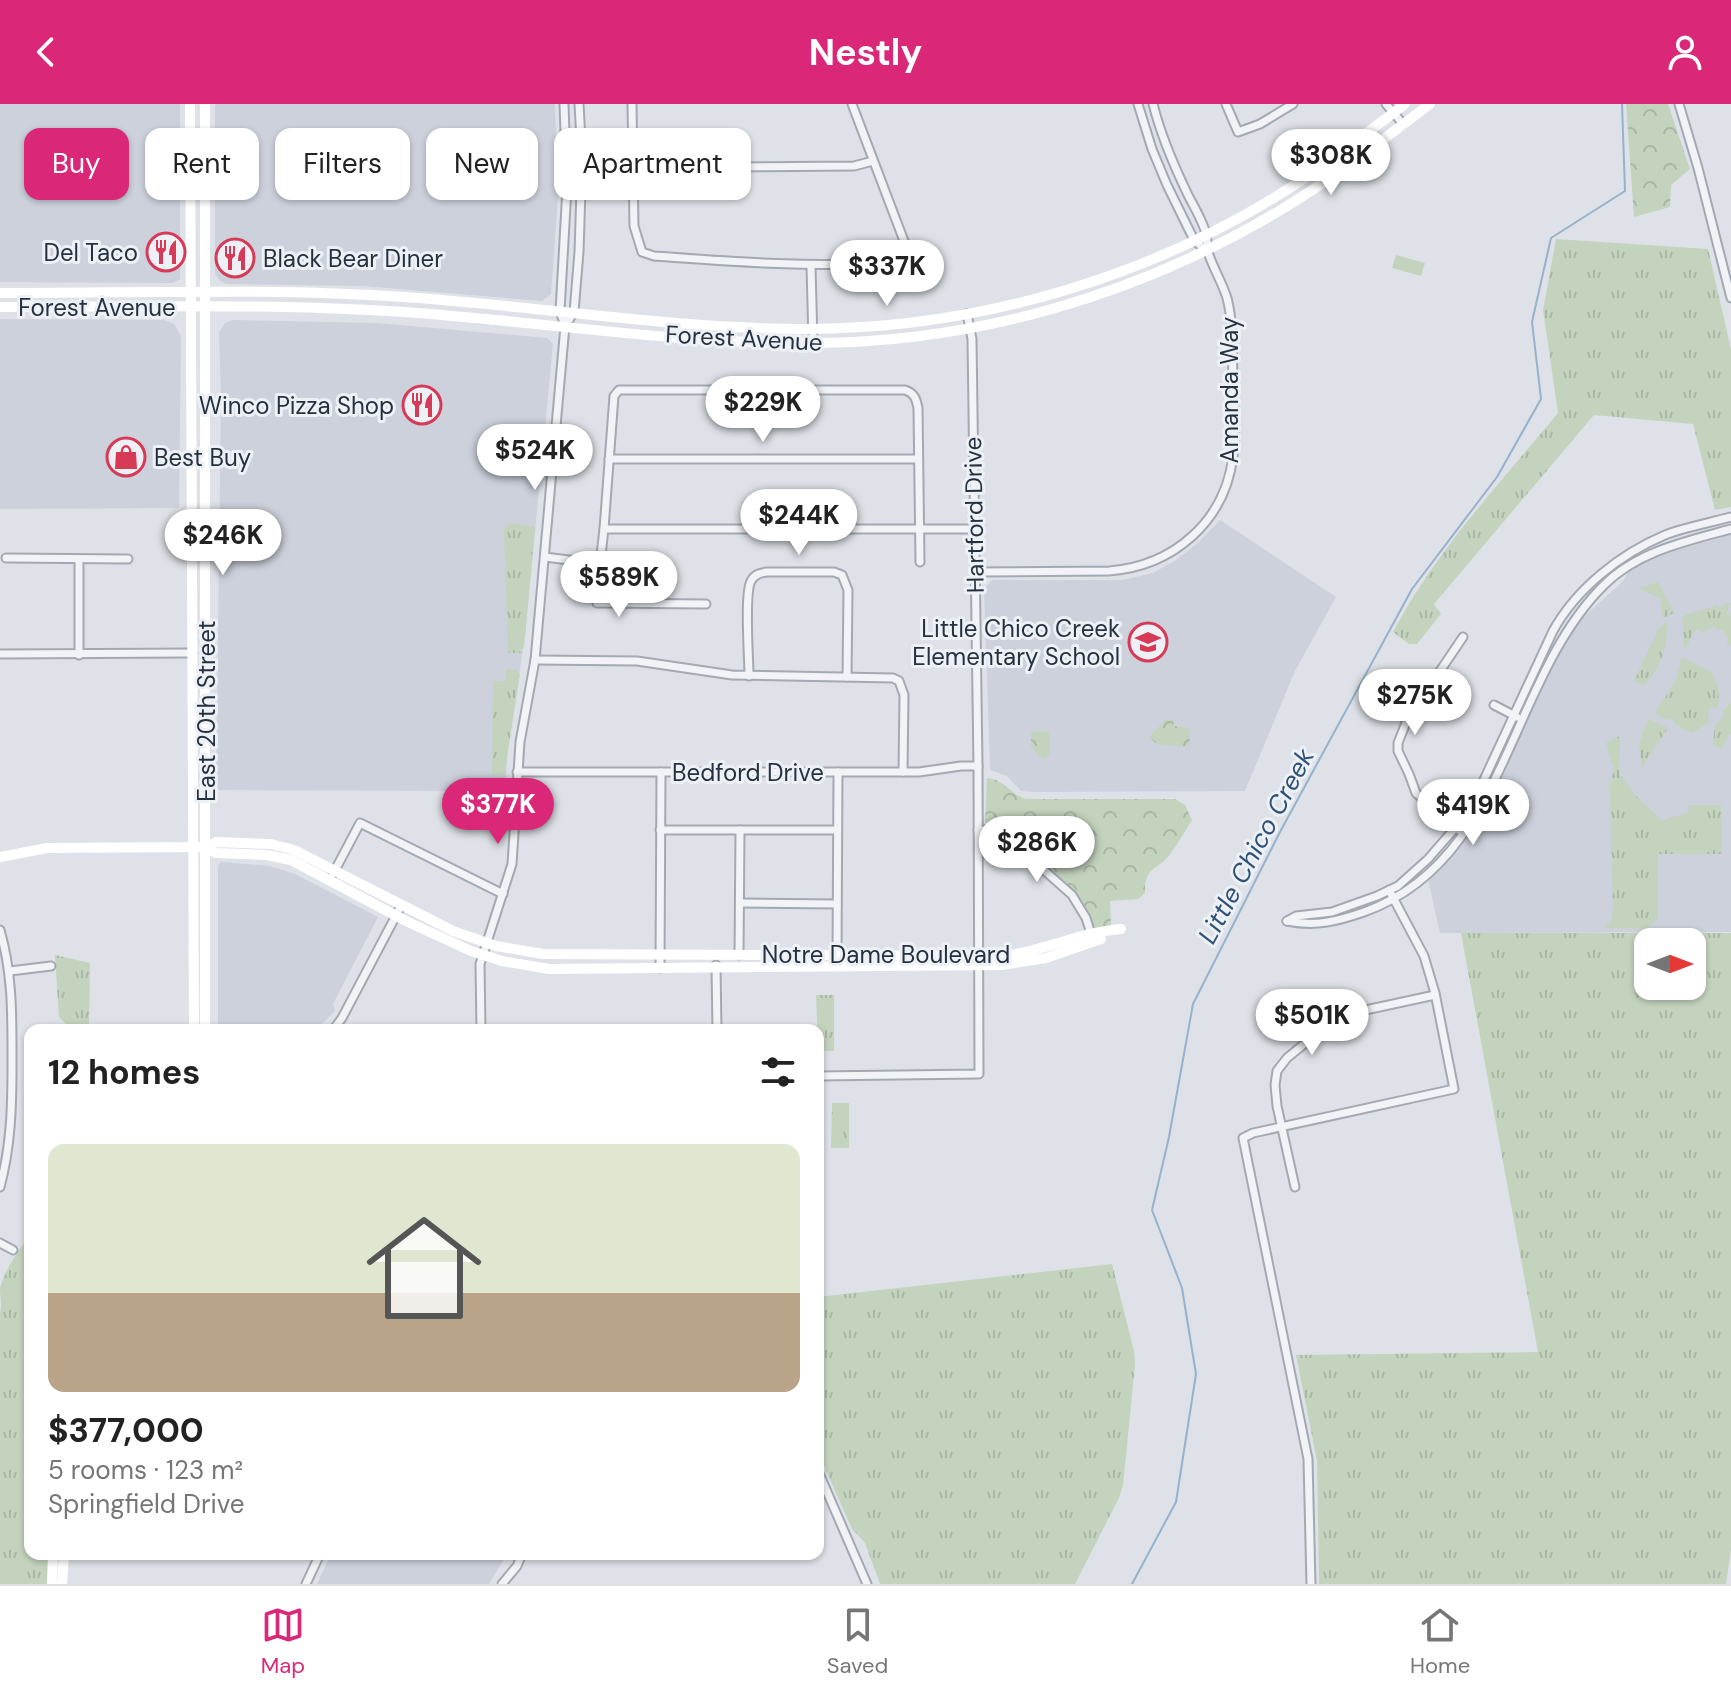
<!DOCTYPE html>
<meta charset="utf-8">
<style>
:root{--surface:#fff;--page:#f2f2f2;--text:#222;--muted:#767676;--line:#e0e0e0;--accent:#db2777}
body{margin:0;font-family:"DM Sans",sans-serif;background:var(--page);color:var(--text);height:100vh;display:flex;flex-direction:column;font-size:30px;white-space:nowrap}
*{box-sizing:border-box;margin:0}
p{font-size:26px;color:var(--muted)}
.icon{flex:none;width:44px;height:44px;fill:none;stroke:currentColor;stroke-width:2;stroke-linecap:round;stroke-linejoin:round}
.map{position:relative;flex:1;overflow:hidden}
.details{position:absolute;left:24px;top:920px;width:800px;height:536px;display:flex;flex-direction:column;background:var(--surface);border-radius:16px;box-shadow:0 2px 6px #0004}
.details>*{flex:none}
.hud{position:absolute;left:24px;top:24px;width:800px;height:72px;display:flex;gap:16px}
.needle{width:52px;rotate:90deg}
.buttons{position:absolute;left:1634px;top:824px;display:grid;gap:16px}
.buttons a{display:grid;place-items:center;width:72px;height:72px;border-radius:16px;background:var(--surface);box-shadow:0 2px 6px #0004;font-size:40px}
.price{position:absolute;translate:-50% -68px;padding:0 18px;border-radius:28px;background:#fff;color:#222;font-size:26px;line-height:52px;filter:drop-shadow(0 2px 4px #0008)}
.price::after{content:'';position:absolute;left:50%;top:48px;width:24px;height:18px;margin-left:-12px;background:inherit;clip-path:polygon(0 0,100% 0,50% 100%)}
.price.active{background:var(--accent);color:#fff}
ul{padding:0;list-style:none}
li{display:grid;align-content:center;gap:16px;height:424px;padding:0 24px}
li+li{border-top:2px solid var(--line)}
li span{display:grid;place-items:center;height:248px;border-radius:16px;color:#555}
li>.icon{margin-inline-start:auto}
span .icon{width:144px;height:144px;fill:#fffc;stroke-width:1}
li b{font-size:34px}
h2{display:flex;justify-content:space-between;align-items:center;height:96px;padding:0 24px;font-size:34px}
.tag{padding:0 28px;border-radius:16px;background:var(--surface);box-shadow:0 2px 6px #0004;font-size:28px;line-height:72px}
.tag.active{background:var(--accent);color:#fff}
header{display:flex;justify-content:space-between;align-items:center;height:104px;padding:0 24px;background:var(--accent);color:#fff;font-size:36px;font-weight:700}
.tab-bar{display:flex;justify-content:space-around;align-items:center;height:112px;border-top:2px solid var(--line);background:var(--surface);font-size:22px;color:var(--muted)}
.tab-bar a{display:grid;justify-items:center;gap:4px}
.tab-bar .active{color:var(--accent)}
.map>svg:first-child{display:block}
.built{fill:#ccd1db}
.grass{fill:url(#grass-tufts);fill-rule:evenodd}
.forest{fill:url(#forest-crowns)}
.garden{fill:#c4d3be}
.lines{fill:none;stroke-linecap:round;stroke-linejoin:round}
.stream{stroke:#96b2cb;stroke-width:2}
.street-casing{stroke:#a3a9b2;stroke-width:11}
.street{stroke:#f1f3f6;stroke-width:7}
.secondary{stroke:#fff;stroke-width:10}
.labels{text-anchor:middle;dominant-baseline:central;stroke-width:6;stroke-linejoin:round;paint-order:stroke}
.poi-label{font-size:24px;fill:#263140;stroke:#edf1f6;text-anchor:end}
.street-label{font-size:24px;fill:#263140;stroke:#edf1f6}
.water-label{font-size:26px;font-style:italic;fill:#2e5177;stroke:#edf1f6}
</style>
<header><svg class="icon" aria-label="back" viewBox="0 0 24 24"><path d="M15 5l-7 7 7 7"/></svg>Nestly<svg class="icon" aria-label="person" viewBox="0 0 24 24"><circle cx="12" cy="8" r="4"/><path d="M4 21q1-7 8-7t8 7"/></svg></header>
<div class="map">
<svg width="1731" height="1480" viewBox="0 0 1731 1480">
<defs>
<pattern id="grass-tufts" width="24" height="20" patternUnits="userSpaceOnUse" patternTransform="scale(2)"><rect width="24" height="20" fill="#c4d3be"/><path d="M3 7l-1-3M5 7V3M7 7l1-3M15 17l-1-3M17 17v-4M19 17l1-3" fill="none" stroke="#a8b6a4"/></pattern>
<pattern id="forest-crowns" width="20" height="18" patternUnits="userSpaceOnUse" patternTransform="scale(2)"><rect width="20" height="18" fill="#c4d3be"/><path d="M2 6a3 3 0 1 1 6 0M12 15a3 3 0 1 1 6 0" fill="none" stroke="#a8b6a4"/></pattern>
</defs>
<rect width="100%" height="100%" fill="#dee2e8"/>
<g class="built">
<path d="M0,0h180v175l-7,4 -173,-1z"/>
<path d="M215,0h340l3,94 -7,96 -9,7 -179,-15 -137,-2 -6,-3 -5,-7z"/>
<path d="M0,215l164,1 10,4 7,12 -2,172 -179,1z"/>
<path d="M233,216l144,3 170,15 6,6 -28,293 -17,109 -3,45 -289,-1 5,-392 -2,-65 6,-10z"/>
<path d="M1220,416l116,77 -41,74 -50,120 -211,1 -13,-1 -14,-15 -17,-6 -6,-181 8,-9h130l31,-7 23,-13 23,-18z"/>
<path d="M1731,431v397l-291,1 -13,-58 36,-41 13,-6 11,-18 21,-45 14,-46 30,-51 13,-30 12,-15 46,-42 10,-17 36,-13z"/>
<path d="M221,758l49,4 25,8 83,43 -45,87 2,7 -19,19h-98v-164z"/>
<path d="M331,1450h176l-18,30h-172z"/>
</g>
<g class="grass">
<path d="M1556,135l152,10 23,100v158l-16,3 -22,-86 -99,-9 -160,189 7,10 -24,30h-8l-16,-12c43,-81 106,-148 165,-219l-15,-103z"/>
<path d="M510,419l25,4 -11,120 -4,3 2,3h-14l-4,-123z"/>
<path d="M1658,478l16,31 -11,5 -3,-20 -21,-10z"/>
<path d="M1725,499h6l-5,11 3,2 2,-5v34l-4,1 1,-9 -4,-6 -12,-4 -9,6 -7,-4 -12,22 -1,-35 34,-11 4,3z"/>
<path d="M1667,518c1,25 -6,45 -23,63l-10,-4 25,-53z"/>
<path d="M1682,553l30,15 7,18 -1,18 -6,-1 -4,4 1,12 -18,10 -16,-9 -2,-6 -7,2 -11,-7 20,-31z"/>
<path d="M506,565l10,1 4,4 -15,96 -1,5h-12l1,-94h12z"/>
<path d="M1731,599v31l-10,14 -8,-3 2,-19 8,-9v-6z"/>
<path d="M1648,615l20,9 -26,39 -3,-23z"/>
<path d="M1620,632l-1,37 17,23 26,24 26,-7 1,-8h32l1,49h-64v64l-10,11 -44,-1 8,-9 1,-12 -3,-114 -2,-4 6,-19 -8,-27z"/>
<path d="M1461,829h270v617l-5,34h-407l-2,-123 -21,-106 242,-3zM1648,838h44v44h-44z"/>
<path d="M55,851l35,8 -1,65 98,-3v5h-121v-6l-7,-7z"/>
<path d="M816,891h18v56h-16z"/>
<path d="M832,999h17v45h-18z"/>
<path d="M30,1132v318h19l-2,30h-47v-271c2,-8 0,-16 0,-25 5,-18 18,-38 30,-52z"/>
<path d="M1112,1160l22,87 1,14 -12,120 -4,13 -44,86h-195l-15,-41 -13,-14 -31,-70 2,-5 -5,-7v-150z"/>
</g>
<g class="forest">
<path d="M1626,0h42l22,65 -19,16 -1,22 -36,10z"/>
<path d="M1165,616h8l1,6 15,2 1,15 -5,4 -28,-3 -8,-7z"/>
<path d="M1049,627l1,22 -6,6 -13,-11v-16z"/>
<path d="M987,674c17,1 23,16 39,21h149l10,6 7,15c-7,11 -13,22 -21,33 -12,17 -27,13 -26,40l-7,6 -28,2 1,25 -15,3 -21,-37 -19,-17 -40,-50h-29l-2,-4z"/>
</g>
<path class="garden" d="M1396,151l29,8 -4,13 -29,-8z"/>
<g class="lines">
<path class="stream" d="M1132,1480l44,-82 20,-128 -14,-86 -30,-78 17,-73 24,-133 87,-172 132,-243 85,-112 44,-78 -9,-77 19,-84 74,-47 -3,-87"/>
<g class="street-casing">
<g id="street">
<path d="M632,0l2,122 8,26 12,4c82,6 161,12 242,6l11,-5 -3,-16 -52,-137"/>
<path d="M1138,0l14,45 15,36 27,55 13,11"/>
<path d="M1226,0l12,28 22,-8 33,-20"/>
<path d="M1386,0l17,20"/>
<path d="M1679,0l19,64 33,130"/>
<path d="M730,63l124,-1 19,-5"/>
<path d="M811,162l2,77"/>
<path d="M565,222l9,-14 5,-60 3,-94 -3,-54"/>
<path d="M609,355h308"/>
<path d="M604,425l10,-133 5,-6h286c9,3 11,8 13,18l2,154"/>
<path d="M545,453l55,7 4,-35h370"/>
<path d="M6,454l122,1"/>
<path d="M79,455v96"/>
<path d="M600,460l-3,39 109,1"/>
<path d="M975,468l134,-1c64,-5 116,-49 124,-115 3,-23 1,-49 0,-73 -1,-28 1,-58 -6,-85 -5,-16 -14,-30 -19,-46 -2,-5 0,-12 -2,-18 -3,-13 -12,-27 -18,-39 -14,-29 -27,-59 -35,-91"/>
<path d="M0,550l192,-1"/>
<path d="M535,556l102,1 95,14 161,3 6,3 5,14 -1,77"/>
<path d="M749,572c0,-19 -5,-82 2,-95 4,-7 9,-8 16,-9h67l8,3 6,15 -1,87"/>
<path d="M1494,601l23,12"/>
<path d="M517,668h402l42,-6h17"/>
<path d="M660,726h177"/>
<path d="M978,726h36l32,42 26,23 14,23 6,19"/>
<path d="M1459,726l-43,-37 -7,-19 -11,-23v-8l9,-23 56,-83"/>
<path d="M333,770l27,-51 143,71"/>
<path d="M740,799l97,1"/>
<path d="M1287,817l9,-5 36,-4 45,-16 21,-10 30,-27 41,-47 84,-181c23,-42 67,-77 112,-96 20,-8 44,-12 66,-18"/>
<path d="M1287,817c29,6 51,0 77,-9 144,-51 143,-231 240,-327 34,-34 83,-44 127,-56"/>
<path d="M0,826c13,45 12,88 12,135 0,42 -1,81 -12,122"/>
<path d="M739,851l1,-125"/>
<path d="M837,856l1,-188"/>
<path d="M716,861l1,65"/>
<path d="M660,864l1,-196"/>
<path d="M10,867l41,-5"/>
<path d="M333,926l9,-12 59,-112"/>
<path d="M481,926l-1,-66 32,-100 8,-122 15,-82 30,-334 -5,-15 7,-123 -3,-84"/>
<path d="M818,972l161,-2 -1,-308 -6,-427 -5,-25"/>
<path d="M1295,1083l-18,-81 -2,-21 2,-14 10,-13 33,-27 27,-17 88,-19"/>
<path d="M0,1139l13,7"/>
<path d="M818,1367l49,113"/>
<path d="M306,1480l14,-30"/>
<path d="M502,1480l15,-18 5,-12"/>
<path d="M1311,1480l-3,-125 -65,-321 10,-5 201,-44 -19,-96 -11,-37 -35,-66"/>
</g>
</g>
<use href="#street" class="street"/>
<g class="secondary">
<path d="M190,0l4,926"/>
<path d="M0,189c134,0 270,-5 404,4 131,9 263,31 395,32 177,1 358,-52 506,-151 34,-23 67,-49 100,-74"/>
<path d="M0,203c134,0 270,-4 404,5 132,9 264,31 396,31 170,2 338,-47 484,-135 51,-31 98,-68 146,-104"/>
<path d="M205,743l11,6 51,2 24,5 117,62 63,29 31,10 47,8 453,-4 44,-7 55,-19"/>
<path d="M0,753l47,-9 158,-1 11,-5 55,2 23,6 159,81 43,15 47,8 461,2c40,-5 77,-24 117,-27"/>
<path d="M205,926v-926"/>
<path d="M52,1480l1,-30"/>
<path d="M62,1480l2,-30"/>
</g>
</g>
<defs>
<g id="restaurant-ring" transform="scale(2)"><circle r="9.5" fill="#edf1f6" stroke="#d63a57" stroke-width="1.5"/><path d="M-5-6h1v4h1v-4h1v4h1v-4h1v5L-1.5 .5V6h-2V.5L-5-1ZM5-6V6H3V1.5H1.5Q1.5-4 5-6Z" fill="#d63a57"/></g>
<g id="shop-ring" transform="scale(2)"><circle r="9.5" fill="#edf1f6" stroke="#d63a57" stroke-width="1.5"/><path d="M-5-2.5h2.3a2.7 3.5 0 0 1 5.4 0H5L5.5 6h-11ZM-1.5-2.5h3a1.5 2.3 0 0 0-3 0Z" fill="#d63a57"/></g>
<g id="school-ring" transform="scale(2)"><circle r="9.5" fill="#edf1f6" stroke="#d63a57" stroke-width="1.5"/><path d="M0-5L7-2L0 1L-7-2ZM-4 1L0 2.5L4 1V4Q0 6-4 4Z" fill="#d63a57"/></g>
</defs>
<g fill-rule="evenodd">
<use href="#restaurant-ring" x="166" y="148"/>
<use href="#restaurant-ring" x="235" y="154"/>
<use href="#restaurant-ring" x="422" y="301"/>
<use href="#shop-ring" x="126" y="353"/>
<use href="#school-ring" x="1148" y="538"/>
</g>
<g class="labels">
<g class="poi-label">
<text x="138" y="148">Del Taco</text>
<text x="263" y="154" text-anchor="start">Black Bear Diner</text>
<text x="394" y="301">Winco Pizza Shop</text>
<text x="154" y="353" text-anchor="start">Best Buy</text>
<text x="1120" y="524">Little Chico Creek<tspan x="1120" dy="28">Elementary School</tspan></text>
</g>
<g class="street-label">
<text x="97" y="203">Forest Avenue</text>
<text transform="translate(744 234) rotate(3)">Forest Avenue</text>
<text transform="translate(1229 286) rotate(-90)">Amanda Way</text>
<text transform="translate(974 411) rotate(-91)">Hartford Drive</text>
<text transform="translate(206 607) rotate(-90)">East 20th Street</text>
<text x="748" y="668">Bedford Drive</text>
<text x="886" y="850">Notre Dame Boulevard</text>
</g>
<g class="water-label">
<text transform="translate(1256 742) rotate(-62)">Little Chico Creek</text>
</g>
</g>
</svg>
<div class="buttons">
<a><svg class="needle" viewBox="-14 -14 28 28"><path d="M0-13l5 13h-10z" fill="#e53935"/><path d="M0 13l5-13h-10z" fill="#767676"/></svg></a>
</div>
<b class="price" style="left:1331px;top:93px">$308K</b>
<b class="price" style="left:887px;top:204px">$337K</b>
<b class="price" style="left:763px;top:340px">$229K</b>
<b class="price" style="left:535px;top:388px">$524K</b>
<b class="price" style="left:799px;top:453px">$244K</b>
<b class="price" style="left:223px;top:473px">$246K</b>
<b class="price" style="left:619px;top:515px">$589K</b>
<b class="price" style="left:1415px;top:633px">$275K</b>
<b class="price active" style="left:498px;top:742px">$377K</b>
<b class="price" style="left:1473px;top:743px">$419K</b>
<b class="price" style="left:1037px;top:780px">$286K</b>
<b class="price" style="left:1312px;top:953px">$501K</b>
<div class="hud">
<a class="tag active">Buy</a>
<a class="tag">Rent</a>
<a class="tag">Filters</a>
<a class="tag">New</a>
<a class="tag">Apartment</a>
</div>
<section class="details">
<h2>12 homes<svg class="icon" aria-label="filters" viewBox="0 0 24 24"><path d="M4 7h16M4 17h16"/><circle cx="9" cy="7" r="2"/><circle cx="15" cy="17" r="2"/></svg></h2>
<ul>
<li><span style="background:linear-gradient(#dfe7d0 60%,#b9a48a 0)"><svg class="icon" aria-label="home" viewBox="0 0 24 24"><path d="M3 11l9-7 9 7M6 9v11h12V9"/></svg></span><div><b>$377,000</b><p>5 rooms · 123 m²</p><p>Springfield Drive</p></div></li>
</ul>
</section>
</div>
<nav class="tab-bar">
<a class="active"><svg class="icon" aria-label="map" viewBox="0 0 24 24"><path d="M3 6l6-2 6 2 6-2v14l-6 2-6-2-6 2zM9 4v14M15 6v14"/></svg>Map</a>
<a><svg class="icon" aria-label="saved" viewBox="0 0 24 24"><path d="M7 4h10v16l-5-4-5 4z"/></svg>Saved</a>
<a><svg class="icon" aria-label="home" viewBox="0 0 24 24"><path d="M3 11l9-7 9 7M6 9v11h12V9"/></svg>Home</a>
</nav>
